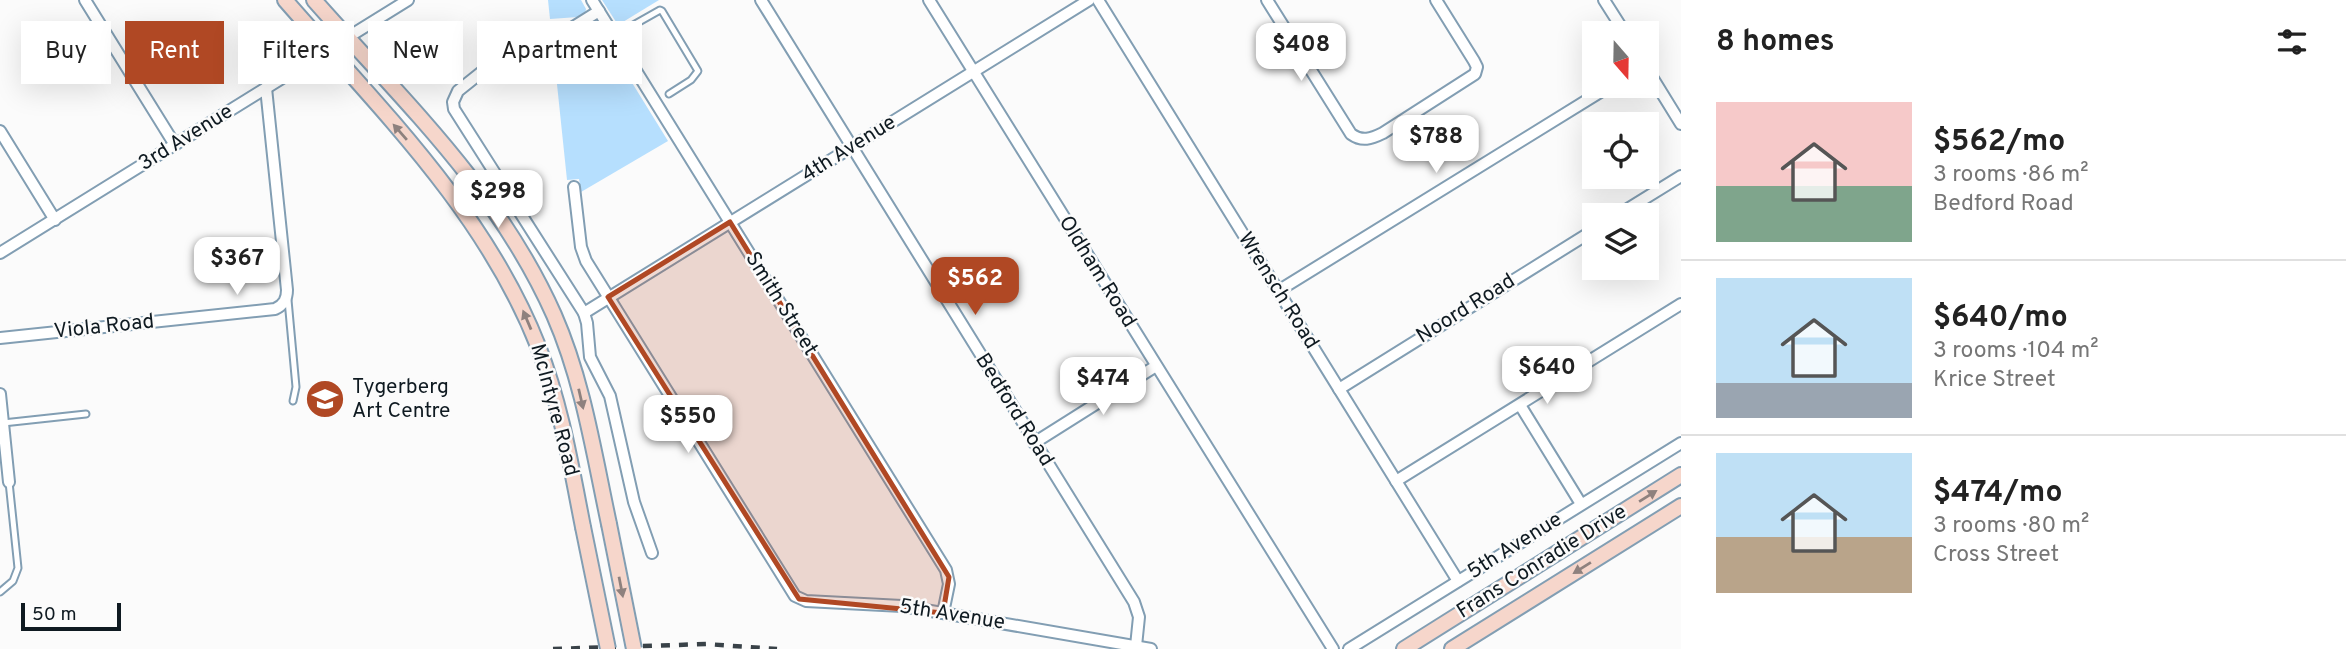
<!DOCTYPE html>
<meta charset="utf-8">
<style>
:root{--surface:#fff;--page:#f2f2f2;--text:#222;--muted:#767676;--line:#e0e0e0;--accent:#b04824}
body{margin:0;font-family:Overpass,sans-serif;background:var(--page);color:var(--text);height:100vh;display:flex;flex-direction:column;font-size:26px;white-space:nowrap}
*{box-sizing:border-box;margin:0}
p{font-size:23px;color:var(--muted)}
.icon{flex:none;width:38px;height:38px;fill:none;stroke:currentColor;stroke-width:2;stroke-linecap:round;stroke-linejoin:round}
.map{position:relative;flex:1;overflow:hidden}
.side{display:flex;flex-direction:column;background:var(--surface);width:665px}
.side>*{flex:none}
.hud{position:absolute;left:21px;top:21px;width:665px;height:63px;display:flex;gap:14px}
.needle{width:46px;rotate:160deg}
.buttons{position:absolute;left:1582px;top:21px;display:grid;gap:14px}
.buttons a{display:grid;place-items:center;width:77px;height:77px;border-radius:0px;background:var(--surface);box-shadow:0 7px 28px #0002;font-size:35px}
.scale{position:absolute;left:21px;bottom:18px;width:100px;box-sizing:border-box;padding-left:7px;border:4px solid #0f1a21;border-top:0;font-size:19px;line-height:24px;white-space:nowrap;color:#0f1a21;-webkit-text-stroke:5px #fbfbfb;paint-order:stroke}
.price{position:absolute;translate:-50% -60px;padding:0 16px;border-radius:14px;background:#fff;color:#222;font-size:23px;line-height:46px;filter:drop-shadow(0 2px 4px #0008)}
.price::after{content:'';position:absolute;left:50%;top:42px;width:21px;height:16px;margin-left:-10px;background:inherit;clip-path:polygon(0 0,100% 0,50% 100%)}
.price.on{background:var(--accent);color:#fff}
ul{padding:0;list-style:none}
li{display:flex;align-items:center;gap:21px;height:175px;padding:0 35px}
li+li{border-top:2px solid var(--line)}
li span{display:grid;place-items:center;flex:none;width:196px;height:140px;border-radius:0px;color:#555}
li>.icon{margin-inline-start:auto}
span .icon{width:84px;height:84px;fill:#fffc;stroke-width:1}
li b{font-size:30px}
h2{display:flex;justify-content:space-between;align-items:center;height:84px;padding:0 35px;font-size:30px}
.tag{padding:0 24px;border-radius:0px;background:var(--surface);box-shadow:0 7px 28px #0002;font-size:24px;line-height:63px}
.tag.on{background:var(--accent);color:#fff}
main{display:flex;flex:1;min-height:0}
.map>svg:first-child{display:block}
.green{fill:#b6dffe}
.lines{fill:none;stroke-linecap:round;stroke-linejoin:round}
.lane-casing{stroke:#829eb3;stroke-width:9}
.street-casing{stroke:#829eb3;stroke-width:14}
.secondary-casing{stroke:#829eb3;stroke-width:18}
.lane{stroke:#fff;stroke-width:5}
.street{stroke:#fff;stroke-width:10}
.secondary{stroke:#f6d6cb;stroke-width:14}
.rail{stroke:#394248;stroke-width:4.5;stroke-dasharray:9 9;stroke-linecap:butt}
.secondary-bridge-casing{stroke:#829eb3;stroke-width:18;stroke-linecap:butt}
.secondary-bridge{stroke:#f6d6cb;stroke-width:14}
.oneway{fill:#8e817e}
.marked{fill:#b04824;fill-opacity:0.2;stroke:#b04824;stroke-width:5;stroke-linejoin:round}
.labels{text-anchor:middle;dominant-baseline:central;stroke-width:5;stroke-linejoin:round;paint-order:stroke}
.street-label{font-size:21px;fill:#0f1a21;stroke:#fbfbfb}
.poi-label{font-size:21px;fill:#0f1a21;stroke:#fbfbfb;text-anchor:start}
</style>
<main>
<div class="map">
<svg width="1681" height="649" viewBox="0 0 1681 649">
<rect width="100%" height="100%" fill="#fbfbfb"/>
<g class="green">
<path d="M548,0h33l5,9 -1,5 -7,3 -28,2z"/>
<path d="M602,0h57l-41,25z"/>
<path d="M592,25l5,1 71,115 -87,51 -2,-13 -12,1 -14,-134 10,-2z"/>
</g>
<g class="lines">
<g class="lane-casing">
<g id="lane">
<path d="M614,36l46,-26 2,1 36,60 -7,9 -22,14"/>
<path d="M288,300l8,87 -3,14"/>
<path d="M3,423l83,-9"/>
<path d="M0,592l13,-11 5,-13 -9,-86"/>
</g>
</g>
<g class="street-casing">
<g id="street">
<path d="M85,0l90,145"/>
<path d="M592,0l354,570 3,14 -6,29"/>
<path d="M761,0l373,602 5,15 -3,29"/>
<path d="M929,0l404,649"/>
<path d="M1098,0l360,581"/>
<path d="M1267,0l84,134c11,8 20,5 32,-1l92,-59 2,-7 -3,-6 -38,-61"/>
<path d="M1604,0l21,33"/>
<path d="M1647,69l34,55"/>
<path d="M0,131l55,89"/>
<path d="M574,187l7,60 5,14 209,335 11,5 96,5 249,43"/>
<path d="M1618,215l63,-39"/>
<path d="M0,253l408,-253"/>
<path d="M1278,291l332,-205"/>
<path d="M584,313l-109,-171 -21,-33 -1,-7 5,-11 25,-20 50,-28 18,-2 48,-30"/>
<path d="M0,338l275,-29c9,-4 12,-10 12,-19l-21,-202"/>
<path d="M1339,389l255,-159"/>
<path d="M0,394l9,88"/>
<path d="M1520,405l61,99"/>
<path d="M1034,443l122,-77"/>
<path d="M1396,481l285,-177"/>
<path d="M652,553l-18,-51 -24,-106 -20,-39 -3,-34 -3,-10 505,-313"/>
<path d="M1349,649l332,-206"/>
</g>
</g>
<g class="secondary-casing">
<g id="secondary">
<path d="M285,0c94,108 200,211 253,346 23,59 33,120 45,181"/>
<path d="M314,0c89,101 184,189 240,315 29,66 40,139 55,209"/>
<path d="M1404,649l277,-174"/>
<path d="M1452,649l229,-143"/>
</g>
</g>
<use href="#lane" class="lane"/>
<use href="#street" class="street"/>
<use href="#secondary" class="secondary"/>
<path class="rail" d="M553,649l153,-5 71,5"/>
<g class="secondary-bridge-casing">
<g id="secondary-bridge">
<path d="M609,524l25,125"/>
<path d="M583,527l25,122"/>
</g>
</g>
<use href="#secondary-bridge" class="secondary-bridge"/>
</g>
<defs><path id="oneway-solid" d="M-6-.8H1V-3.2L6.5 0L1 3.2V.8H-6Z" transform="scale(1.75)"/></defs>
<g class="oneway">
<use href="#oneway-solid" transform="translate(400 132) rotate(-131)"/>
<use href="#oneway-solid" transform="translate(527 320) rotate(-113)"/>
<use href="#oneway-solid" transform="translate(581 399) rotate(77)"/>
<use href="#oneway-solid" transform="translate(1648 496) rotate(-32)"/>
<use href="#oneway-solid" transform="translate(1582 568) rotate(148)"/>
<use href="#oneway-solid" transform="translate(621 587) rotate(79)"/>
</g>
<path class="marked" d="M730,222l219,355 -6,36 -144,-14 -191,-302z"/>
<defs>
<g id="school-disc" transform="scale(2.0125)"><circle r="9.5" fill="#b04824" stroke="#fbfbfb"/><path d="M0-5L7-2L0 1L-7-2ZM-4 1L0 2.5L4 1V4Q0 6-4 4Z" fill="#fff"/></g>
</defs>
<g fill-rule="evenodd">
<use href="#school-disc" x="325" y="399"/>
</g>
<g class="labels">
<g class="street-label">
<text transform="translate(186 138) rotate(-32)">3rd Avenue</text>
<text transform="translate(849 149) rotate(-32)">4th Avenue</text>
<text transform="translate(1097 272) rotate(58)">Oldham Road</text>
<text transform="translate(1278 291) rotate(58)">Wrensch Road</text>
<text transform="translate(781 304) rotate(58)">Smith Street</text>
<text transform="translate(1466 309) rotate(-32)">Noord Road</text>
<text transform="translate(104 327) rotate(-6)">Viola Road</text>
<text transform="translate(554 410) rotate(75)">McIntyre Road</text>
<text transform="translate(1014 410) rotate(58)">Bedford Road</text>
<text transform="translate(1515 546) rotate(-32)">5th Avenue</text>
<text transform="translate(1542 562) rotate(-32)">Frans Conradie Drive</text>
<text transform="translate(952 615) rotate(9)">5th Avenue</text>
</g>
<g class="poi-label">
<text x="352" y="387">Tygerberg<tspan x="352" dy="24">Art Centre</tspan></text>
</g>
</g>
</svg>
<div class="buttons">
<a><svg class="needle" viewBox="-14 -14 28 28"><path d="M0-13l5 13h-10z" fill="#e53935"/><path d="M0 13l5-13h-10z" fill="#767676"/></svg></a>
<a><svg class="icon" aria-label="locate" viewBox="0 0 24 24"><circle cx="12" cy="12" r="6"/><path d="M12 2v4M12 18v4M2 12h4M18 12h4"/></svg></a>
<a><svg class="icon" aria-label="layers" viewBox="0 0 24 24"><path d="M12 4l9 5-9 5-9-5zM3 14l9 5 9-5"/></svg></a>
</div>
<div class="scale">50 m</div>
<b class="price" style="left:1301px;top:83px">$408</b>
<b class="price" style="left:1436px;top:175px">$788</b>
<b class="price" style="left:498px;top:230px">$298</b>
<b class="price" style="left:237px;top:297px">$367</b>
<b class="price on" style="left:975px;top:317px">$562</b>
<b class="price" style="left:1547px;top:406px">$640</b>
<b class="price" style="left:1103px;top:417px">$474</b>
<b class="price" style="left:688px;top:455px">$550</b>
<div class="hud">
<a class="tag">Buy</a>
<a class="tag on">Rent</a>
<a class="tag">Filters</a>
<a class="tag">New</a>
<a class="tag">Apartment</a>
</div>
</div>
<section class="side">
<h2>8 homes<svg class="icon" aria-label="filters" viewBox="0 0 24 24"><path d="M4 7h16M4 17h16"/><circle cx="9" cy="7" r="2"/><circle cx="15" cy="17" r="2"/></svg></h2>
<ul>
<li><span style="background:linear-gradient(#f6c9c9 60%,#7fa58c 0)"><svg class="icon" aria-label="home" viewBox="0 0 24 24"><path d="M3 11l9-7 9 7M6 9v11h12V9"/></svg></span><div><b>$562/mo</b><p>3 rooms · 86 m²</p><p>Bedford Road</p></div></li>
<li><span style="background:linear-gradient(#bfe0f5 75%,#9aa5b1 0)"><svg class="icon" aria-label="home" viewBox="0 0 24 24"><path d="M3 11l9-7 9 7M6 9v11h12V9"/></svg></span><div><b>$640/mo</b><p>3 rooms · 104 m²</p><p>Krice Street</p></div></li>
<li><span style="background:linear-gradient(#bfe0f5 60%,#b9a48a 0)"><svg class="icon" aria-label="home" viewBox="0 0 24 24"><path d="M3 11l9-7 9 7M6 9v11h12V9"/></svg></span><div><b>$474/mo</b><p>3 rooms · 80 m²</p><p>Cross Street</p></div></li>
</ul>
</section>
</main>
